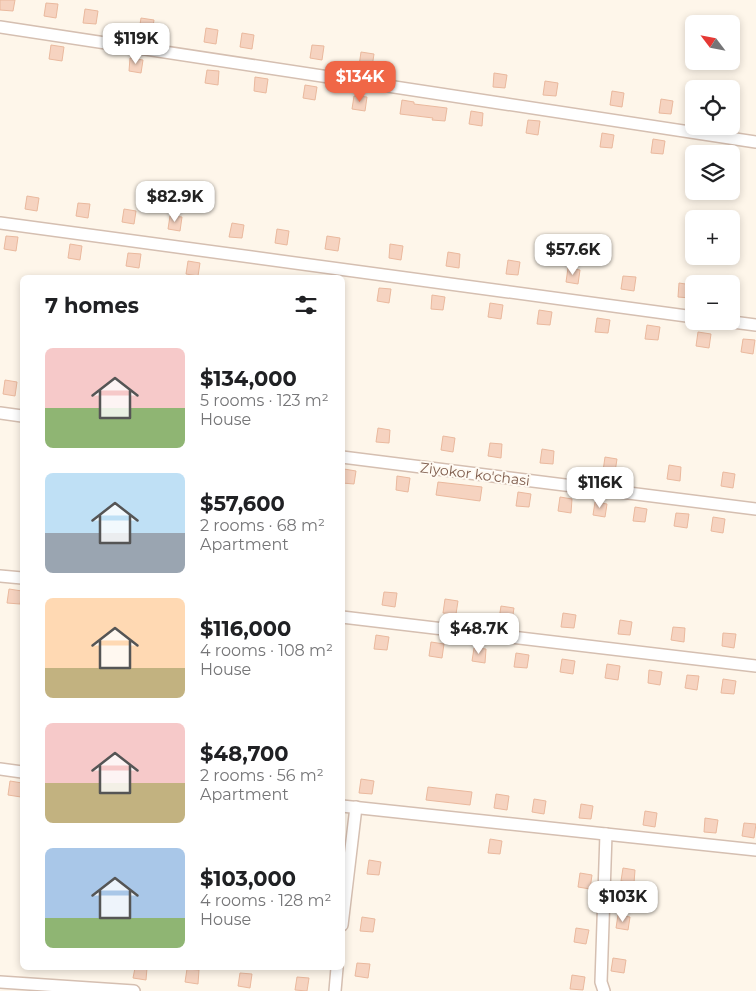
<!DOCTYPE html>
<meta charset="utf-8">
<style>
:root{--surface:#fff;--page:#f6f6f6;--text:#202124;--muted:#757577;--accent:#f06747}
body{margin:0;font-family:Montserrat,sans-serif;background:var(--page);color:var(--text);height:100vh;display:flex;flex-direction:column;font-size:19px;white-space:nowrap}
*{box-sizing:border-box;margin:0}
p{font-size:16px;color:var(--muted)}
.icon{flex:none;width:28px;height:28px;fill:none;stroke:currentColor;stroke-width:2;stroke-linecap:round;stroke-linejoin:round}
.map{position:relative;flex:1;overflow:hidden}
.sheet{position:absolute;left:20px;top:275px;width:325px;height:695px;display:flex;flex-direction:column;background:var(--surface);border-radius:8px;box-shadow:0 2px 8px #0003}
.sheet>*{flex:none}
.needle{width:32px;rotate:302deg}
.controls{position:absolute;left:685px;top:15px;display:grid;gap:10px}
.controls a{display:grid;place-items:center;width:55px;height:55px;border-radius:8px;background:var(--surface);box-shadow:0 2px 8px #0003;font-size:25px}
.price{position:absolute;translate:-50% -42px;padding:0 11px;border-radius:10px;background:#fff;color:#222;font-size:16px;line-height:32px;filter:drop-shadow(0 1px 2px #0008)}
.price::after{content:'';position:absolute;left:50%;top:30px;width:15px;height:11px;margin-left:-8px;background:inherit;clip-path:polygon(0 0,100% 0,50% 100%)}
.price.selected{background:var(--accent);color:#fff}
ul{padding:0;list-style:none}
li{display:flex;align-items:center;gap:15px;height:125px;padding:0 25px}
li span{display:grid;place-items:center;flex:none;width:140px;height:100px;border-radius:8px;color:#555}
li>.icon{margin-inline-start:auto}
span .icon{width:60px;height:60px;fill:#fffc;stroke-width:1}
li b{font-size:21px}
h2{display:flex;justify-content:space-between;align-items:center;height:60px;padding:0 25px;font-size:21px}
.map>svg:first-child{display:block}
.building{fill:#f6d3c0;stroke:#eab99e}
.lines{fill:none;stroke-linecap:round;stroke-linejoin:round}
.street-casing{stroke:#d5bfb1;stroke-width:14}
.street{stroke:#fff;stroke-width:11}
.labels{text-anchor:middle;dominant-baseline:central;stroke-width:4;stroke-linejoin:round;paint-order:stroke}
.street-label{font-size:14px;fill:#7d5a4a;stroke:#fffaf2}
</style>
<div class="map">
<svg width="756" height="991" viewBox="0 0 756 991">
<rect width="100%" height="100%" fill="#fef6ea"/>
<g class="building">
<path d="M0,0h15l-2,11 -13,-1z"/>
<path d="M46,3l12,1 -2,14 -12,-2z"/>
<path d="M85,9l13,2 -2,13 -13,-1z"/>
<path d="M141,18l13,2 -2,13 -13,-2z"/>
<path d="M206,28l12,2 -2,14 -12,-2z"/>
<path d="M242,33l12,2 -2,14 -12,-2z"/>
<path d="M51,45l13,2 -2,14 -13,-2z"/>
<path d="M312,45l12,1 -2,14 -12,-2z"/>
<path d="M361,52l13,2 -2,13 -13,-1z"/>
<path d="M130,58l13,2 -2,13 -12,-2z"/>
<path d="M207,70l12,1 -1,14 -13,-2z"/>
<path d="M494,73l13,2 -2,13 -12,-1z"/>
<path d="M255,77l13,2 -2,14 -12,-2z"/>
<path d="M545,81l13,2 -2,13 -13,-1z"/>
<path d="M305,85l12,2 -2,13 -12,-2z"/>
<path d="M612,91l12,2 -2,14 -12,-2z"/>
<path d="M354,96l13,1 -2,14 -13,-2z"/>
<path d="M661,99l12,2 -2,13 -12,-1z"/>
<path d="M402,100l12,2v2l33,4 -2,13 -13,-1 1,-2 -33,-4z"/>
<path d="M471,111l12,2 -1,13 -13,-2z"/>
<path d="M528,120l12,1 -2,14 -12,-2z"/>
<path d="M602,133l12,2 -2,13 -12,-1z"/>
<path d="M653,139l12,2 -2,13 -12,-1z"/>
<path d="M27,196l12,2 -2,13 -12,-2z"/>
<path d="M78,203l12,1 -2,14 -12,-2z"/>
<path d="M124,209l12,2 -2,13 -12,-2z"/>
<path d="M170,216l12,1 -2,14 -12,-2z"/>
<path d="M232,223l12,2 -2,13 -13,-1z"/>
<path d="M277,229l12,2 -2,14 -12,-2z"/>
<path d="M6,236l12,1 -2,14 -12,-2z"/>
<path d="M327,236l13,2 -2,13 -13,-2z"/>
<path d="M70,244l12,2 -2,14 -12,-2z"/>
<path d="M390,244l13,2 -2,14 -12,-2z"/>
<path d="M448,252l12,2 -1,14 -13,-2z"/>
<path d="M128,253l13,1 -2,14 -13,-2z"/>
<path d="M508,260l12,2 -2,13 -12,-1z"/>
<path d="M188,261l12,2 -2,13 -12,-2z"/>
<path d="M568,268l12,2 -2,14 -12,-2z"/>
<path d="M623,276l13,1 -2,14 -13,-2z"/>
<path d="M679,283l13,2 -2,13 -12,-1z"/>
<path d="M379,288l12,1 -2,14 -12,-2z"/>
<path d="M432,295l13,2 -2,13 -12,-1z"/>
<path d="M490,303l13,2 -2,14 -13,-2z"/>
<path d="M539,310l13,2 -2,13 -13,-1z"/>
<path d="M597,318l13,2 -2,13 -13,-1z"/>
<path d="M647,325l13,2 -2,13 -13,-1z"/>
<path d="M698,332l13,2 -2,14 -13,-2z"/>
<path d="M743,339l12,1 -2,14 -12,-2z"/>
<path d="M5,380l12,2 -2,14 -12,-2z"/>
<path d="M378,428l12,2 -1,13 -13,-1z"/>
<path d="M443,436l12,2 -2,14 -12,-2z"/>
<path d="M490,443l12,1 -1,14 -13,-2z"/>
<path d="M542,449l12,2 -1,13 -13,-1z"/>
<path d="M605,457l12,2 -2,13 -12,-1z"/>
<path d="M669,465l12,2 -1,14 -13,-2z"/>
<path d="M344,469l12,2 -2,13 -12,-1z"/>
<path d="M723,472l12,2 -2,14 -12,-2z"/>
<path d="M397,476l13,2 -2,14 -12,-2z"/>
<path d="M438,482l44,5 -2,14 -44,-6z"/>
<path d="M518,492l13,2 -2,13 -13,-1z"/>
<path d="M560,497l12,2 -1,14 -13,-2z"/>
<path d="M595,502l12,2 -2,13 -12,-2z"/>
<path d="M635,507l12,2 -2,13 -12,-1z"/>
<path d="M676,513l13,1 -2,14 -13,-2z"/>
<path d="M713,517l12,2 -2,14 -12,-2z"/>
<path d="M9,589l13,2 -2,13 -13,-1z"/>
<path d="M384,592l13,1 -2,14 -13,-2z"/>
<path d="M445,599l13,2 -2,13 -13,-1z"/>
<path d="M501,606l13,2 -2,13 -13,-2z"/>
<path d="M563,613l13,2 -2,13 -13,-1z"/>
<path d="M620,620l12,2 -2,13 -12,-1z"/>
<path d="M673,627l12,1 -1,14 -13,-2z"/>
<path d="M723,633l13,1 -2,14 -12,-2z"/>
<path d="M376,635l13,2 -2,13 -13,-1z"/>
<path d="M431,642l13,2 -2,14 -13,-2z"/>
<path d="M474,648l12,1 -1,14 -13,-2z"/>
<path d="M516,653l13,2 -2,13 -13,-1z"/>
<path d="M562,659l13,2 -2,13 -13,-2z"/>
<path d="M607,664l13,2 -2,14 -13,-2z"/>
<path d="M649,670l13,2 -2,13 -12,-2z"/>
<path d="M687,675l12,1 -2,14 -12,-2z"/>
<path d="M723,679l13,2 -2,13 -13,-1z"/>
<path d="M361,779l13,2 -2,13 -13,-1z"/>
<path d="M10,781l12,2 -1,14 -13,-2z"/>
<path d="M428,787l44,5 -2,13 -44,-5z"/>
<path d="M496,794l13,2 -2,14 -13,-2z"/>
<path d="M534,799l12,2 -2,13 -12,-2z"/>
<path d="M581,804l12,2 -2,13 -12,-1z"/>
<path d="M645,811l12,2 -2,14 -12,-2z"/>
<path d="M705,818l13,2 -2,13 -12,-1z"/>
<path d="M744,823l12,1 -2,14 -12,-2z"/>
<path d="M490,839l12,2 -2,13 -12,-1z"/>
<path d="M369,860l12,2 -2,13 -12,-1z"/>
<path d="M623,868l12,2 -1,13 -13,-2z"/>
<path d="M580,873l12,2 -2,14 -12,-2z"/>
<path d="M618,915l12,2 -2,13 -12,-2z"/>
<path d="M362,917l13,2 -2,13 -13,-1z"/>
<path d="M576,928l13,2 -3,14 -12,-2z"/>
<path d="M613,958l13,2 -2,13 -13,-2z"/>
<path d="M357,963l13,1 -2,14 -13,-2z"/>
<path d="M135,968h12l-1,12 -13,-2z"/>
<path d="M187,969l12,1 -1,14 -13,-2z"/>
<path d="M240,973l12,1 -2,14 -12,-2z"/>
<path d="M572,975l13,2 -2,13 -13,-1z"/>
<path d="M297,977l12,1 -2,13 -12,-1z"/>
</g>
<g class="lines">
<g class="street-casing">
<g id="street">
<path d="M0,27l756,115"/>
<path d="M0,223l694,94"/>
<path d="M725,321l31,4"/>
<path d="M0,413l22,3"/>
<path d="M342,457l414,52"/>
<path d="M0,576l22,2"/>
<path d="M342,617l414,49"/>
<path d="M0,769l22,3"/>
<path d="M342,806l414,44"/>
<path d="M342,925l14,-118"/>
<path d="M0,982l134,9"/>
<path d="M335,991l2,-23"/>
<path d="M604,991l-3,-9 5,-148"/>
</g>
</g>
<use href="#street" class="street"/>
</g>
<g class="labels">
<g class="street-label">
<text transform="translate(475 474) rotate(7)">Ziyokor ko'chasi</text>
</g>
</g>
</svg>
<div class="controls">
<a><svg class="needle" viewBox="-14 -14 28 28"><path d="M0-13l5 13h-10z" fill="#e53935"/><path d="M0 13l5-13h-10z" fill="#757577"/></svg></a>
<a><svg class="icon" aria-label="locate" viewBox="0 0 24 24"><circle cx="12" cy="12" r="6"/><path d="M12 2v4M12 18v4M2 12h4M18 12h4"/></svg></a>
<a><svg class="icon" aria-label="layers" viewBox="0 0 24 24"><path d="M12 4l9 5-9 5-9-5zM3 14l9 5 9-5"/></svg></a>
<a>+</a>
<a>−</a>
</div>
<b class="price" style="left:136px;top:65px">$119K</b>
<b class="price selected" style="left:360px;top:103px">$134K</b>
<b class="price" style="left:175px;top:223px">$82.9K</b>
<b class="price" style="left:573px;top:276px">$57.6K</b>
<b class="price" style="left:600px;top:509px">$116K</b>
<b class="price" style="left:479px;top:655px">$48.7K</b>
<b class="price" style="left:623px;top:923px">$103K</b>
<section class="sheet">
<h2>7 homes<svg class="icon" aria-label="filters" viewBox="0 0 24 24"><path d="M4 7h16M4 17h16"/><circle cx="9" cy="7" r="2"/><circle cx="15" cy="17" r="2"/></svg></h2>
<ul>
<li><span style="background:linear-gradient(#f6c9c9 60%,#8fb573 0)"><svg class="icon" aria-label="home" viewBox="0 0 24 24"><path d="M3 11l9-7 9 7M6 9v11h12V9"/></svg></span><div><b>$134,000</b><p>5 rooms · 123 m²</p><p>House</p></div></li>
<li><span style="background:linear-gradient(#bfe0f5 60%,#9aa5b1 0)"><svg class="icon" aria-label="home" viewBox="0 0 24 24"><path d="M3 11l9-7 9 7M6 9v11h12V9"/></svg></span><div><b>$57,600</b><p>2 rooms · 68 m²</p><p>Apartment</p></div></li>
<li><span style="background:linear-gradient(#ffd9b3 70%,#c2b280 0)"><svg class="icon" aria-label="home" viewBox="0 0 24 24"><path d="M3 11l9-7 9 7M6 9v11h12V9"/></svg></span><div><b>$116,000</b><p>4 rooms · 108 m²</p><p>House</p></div></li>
<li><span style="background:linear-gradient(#f6c9c9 60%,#c2b280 0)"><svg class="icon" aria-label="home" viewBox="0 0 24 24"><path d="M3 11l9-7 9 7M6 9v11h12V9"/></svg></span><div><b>$48,700</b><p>2 rooms · 56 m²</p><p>Apartment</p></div></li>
<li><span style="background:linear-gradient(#a9c7e8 70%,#8fb573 0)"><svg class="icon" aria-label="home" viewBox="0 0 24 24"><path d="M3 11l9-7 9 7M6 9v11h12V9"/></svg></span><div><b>$103,000</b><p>4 rooms · 128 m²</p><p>House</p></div></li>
</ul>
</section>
</div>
